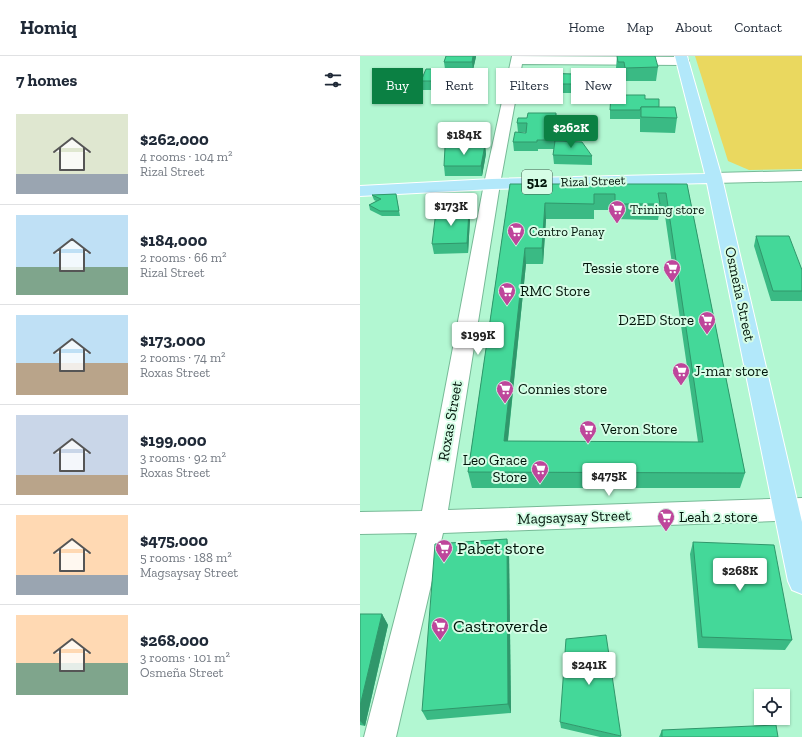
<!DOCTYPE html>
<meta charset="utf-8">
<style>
:root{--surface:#fff;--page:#f6f6f7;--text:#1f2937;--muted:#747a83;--line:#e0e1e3;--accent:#0b8043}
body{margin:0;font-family:"Zilla Slab",serif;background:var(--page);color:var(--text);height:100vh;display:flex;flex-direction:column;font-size:15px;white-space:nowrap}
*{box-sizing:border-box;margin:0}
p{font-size:13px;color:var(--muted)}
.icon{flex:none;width:22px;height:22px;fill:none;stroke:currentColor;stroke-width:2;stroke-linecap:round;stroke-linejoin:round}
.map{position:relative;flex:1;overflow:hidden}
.details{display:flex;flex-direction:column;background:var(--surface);width:360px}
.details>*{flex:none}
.banner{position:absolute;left:12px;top:12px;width:370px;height:36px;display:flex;gap:8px}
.controls{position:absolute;left:394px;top:633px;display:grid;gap:8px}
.controls a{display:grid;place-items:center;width:36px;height:36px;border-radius:0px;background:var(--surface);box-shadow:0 1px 3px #0004;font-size:20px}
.price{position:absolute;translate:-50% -34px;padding:0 9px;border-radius:4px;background:#fff;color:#222;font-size:13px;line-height:26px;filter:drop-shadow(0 1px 2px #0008)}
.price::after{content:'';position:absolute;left:50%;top:24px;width:12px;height:9px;margin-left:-6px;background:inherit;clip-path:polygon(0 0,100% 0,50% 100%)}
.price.active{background:var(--accent);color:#fff}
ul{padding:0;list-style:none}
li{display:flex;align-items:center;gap:12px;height:100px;padding:0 16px}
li+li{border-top:1px solid var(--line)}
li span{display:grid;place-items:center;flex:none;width:112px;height:80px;border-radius:0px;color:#555}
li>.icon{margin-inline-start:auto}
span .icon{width:48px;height:48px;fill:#fffc;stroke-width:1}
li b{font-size:17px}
h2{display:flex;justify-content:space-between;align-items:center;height:48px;padding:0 16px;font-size:17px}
.tag{padding:0 14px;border-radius:0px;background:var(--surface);box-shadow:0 1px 3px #0004;font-size:14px;line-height:36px}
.tag.active{background:var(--accent);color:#fff}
header{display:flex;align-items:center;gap:24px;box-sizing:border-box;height:56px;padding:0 20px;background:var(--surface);border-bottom:1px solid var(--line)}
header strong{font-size:19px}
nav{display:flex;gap:22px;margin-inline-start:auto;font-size:14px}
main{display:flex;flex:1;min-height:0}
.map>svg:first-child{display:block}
.green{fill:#ead85f}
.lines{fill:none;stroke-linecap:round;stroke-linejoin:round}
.service-casing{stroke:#77ba97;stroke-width:1}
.minor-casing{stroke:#77ba97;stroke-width:2}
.tertiary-casing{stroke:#77ba97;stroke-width:2}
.primary-casing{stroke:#fff;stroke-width:2}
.service{fill:#fff;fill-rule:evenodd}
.minor{fill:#fff;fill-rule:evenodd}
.tertiary{fill:#fff;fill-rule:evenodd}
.primary{fill:#b2e8fa;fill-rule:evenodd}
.wall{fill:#3aba84;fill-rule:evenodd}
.shaded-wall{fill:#30976b}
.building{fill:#44d899;stroke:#30976b;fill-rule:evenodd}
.labels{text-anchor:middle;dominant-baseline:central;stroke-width:4;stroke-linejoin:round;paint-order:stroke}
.far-street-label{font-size:13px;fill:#001409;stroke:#d5fde6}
.far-poi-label{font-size:13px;fill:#001409;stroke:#d5fde6;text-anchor:start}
.shield{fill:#d5fde6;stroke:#405a4b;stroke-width:1}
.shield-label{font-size:14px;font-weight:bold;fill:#001409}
.poi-label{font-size:15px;fill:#001409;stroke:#d5fde6;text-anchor:start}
.street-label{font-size:15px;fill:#001409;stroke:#d5fde6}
.near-poi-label{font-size:18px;fill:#001409;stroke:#d5fde6;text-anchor:start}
</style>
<header>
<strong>Homiq</strong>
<nav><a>Home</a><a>Map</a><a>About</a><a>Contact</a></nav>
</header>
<main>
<section class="details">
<h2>7 homes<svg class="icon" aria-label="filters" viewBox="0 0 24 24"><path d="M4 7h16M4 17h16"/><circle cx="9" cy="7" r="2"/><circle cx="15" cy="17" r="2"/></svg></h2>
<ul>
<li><span style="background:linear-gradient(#dfe7d0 75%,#9aa5b1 0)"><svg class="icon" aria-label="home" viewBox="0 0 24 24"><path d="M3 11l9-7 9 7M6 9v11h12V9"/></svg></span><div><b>$262,000</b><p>4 rooms · 104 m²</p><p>Rizal Street</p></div></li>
<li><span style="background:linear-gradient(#bfe0f5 65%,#7fa58c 0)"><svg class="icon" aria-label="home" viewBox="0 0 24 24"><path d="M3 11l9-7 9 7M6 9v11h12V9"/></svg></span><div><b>$184,000</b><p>2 rooms · 66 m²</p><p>Rizal Street</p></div></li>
<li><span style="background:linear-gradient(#bfe0f5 60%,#b9a48a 0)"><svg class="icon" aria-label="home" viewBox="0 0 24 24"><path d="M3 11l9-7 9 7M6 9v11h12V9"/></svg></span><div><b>$173,000</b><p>2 rooms · 74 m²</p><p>Roxas Street</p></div></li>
<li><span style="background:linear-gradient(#c9d6e8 75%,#b9a48a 0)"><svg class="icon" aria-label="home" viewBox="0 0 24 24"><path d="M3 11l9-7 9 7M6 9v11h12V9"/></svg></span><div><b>$199,000</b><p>3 rooms · 92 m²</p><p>Roxas Street</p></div></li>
<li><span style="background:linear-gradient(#ffd9b3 75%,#9aa5b1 0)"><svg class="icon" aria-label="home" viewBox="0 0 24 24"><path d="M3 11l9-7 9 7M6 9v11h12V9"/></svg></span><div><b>$475,000</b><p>5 rooms · 188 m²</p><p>Magsaysay Street</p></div></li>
<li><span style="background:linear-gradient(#ffd9b3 60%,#7fa58c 0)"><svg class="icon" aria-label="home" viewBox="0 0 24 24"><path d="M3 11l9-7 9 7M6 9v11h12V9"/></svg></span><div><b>$268,000</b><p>3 rooms · 101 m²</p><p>Osmeña Street</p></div></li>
</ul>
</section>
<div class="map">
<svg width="442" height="681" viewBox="0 0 442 681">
<rect width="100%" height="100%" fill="#b2f7d2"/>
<path class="green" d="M335,0h107v113l-53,1 -21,-9z"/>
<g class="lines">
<g class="service-casing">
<path id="service" d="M151,16l30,1 36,5 42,1 4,2 -4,2 -42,-1 -36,-5 -27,-1 -4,-2z"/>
</g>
<g class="minor-casing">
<path id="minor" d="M152,0l171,1 4,1 2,3 -2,3 -4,1 -161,-1 -22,120 -52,326 354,-12v22l-359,13 -47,204h-32l53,-204 -57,1v-22l62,-1 62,-327z"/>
</g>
<g class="tertiary-casing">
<path id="tertiary" d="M442,115v10l-88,2 -5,-2 -3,-3 3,-3 5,-2z"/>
</g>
<g class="primary-casing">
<path id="primary" d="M315,0h12l35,122 80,344v72l-10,-4 -4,-9 -81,-398 -215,6 -132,7v-10l132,-7 213,-5z"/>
</g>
<use href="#service" class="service"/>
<use href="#minor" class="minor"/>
<use href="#tertiary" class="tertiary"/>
<use href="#primary" class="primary"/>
</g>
<g class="wall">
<path d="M86,0h30l-3,14h-3l1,8 -3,12h-46l-1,-9 24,-12 -1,-7z"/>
<path d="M257,0l41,11 -2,14h-32l-1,-5h-6l-1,-8z"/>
<path d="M175,28h41v9h-40z"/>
<path d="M285,43l32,19 -2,15 -35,-1v-13h-30v-9z"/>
<path d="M196,57l1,9 -2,19 37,15v9l-38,-1 -1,-9 1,-6h-16v2h-24l-1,-9 13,-10h-8l-1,-9 10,-5z"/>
<path d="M125,89l1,9 -4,22h-37l-1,-10z"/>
<path d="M150,128h177l58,289 -5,15h-268l-4,-16zM300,153h4l34,233 -190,-1 18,-177h17l3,-45h48v-9h20v9l44,1z"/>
<path d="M36,138l4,22h-18l-12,-6 -1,-5 7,-4 -2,-1 -2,-5z"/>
<path d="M110,164l-2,33 -34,1 -2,-10z"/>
<path d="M396,180l46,34v31h-31l-17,-55z"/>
<path d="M333,486l99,98 -7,10 -87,-2 -8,-94z"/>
<path d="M149,495l2,162 -84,7 -5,-9z"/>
<path d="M0,558h22l6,11 -23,101 -5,-1z"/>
<path d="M200,666l61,14v1h-21l-39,-9z"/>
<path d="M302,674l116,7h-119z"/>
</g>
<g class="shaded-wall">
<path d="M113,0h3v1l-3,13 -1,-8z"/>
<path d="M110,13l1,9 -3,12 -1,-9z"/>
<path d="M196,57l1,9 -2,27 -1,-9z"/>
<path d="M125,89l1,9 -4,22 -1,-10z"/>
<path d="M185,147l1,16 -3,45 -1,-16z"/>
<path d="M109,154l1,10 -2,33 -1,-10z"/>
<path d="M165,192l1,16 -20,193 -2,-16z"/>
<path d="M147,483l2,12 2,162 -3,-9z"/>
<path d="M22,558l6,11 -23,101 -5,-5v-15z"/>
</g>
<g class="building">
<path d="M86,0h27l-1,6h-28z"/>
<path d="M257,0h38l3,11 -33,1 -1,-6h-6z"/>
<path d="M66,13h44l-3,12h-46z"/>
<path d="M176,17l39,1 1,10h-41z"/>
<path d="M251,39h34v4h14v8h-18l-1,3h-30z"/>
<path d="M281,51h34l2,11 -36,-1z"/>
<path d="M168,57h28l-2,27h-17v2h-24l2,-10 11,1 1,-10h-10l1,-5h9z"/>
<path d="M195,85l27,1 10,14 -39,-1z"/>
<path d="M125,89l-4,21h-37l1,-19z"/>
<path d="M150,128h177l58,289 -277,-1zM298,137h8l37,249 -199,-1 21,-193h17l3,-45 49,1v-10h21v10h45z"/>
<path d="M36,138l3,17h-19l-11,-6 12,-6 -9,-4z"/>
<path d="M109,154l-2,33 -35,1 4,-33z"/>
<path d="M396,180h33l13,34v21h-29z"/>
<path d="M147,483l1,165 -86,7 13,-167z"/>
<path d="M333,486l81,3 18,95 -90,-3z"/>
<path d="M0,558h22l-22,92z"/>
<path d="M246,579l15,101 -61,-14 6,-83z"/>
<path d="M416,669l2,12h-116v-7z"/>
</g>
<defs>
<g id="supermarket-pin" transform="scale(0.9)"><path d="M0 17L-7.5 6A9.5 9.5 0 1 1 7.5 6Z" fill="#be469b" stroke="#d5fde6"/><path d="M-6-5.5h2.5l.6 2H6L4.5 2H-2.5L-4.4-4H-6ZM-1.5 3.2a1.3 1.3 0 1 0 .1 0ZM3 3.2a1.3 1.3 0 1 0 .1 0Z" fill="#fff"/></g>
</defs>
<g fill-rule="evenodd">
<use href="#supermarket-pin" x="257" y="153"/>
<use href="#supermarket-pin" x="156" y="175"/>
<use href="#supermarket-pin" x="312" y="212"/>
<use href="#supermarket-pin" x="147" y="235"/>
<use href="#supermarket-pin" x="347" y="264"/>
<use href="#supermarket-pin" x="321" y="315"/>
<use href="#supermarket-pin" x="145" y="333"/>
<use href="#supermarket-pin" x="228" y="373"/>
<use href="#supermarket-pin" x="180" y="413"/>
<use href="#supermarket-pin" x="306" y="461"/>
<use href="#supermarket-pin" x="84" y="492"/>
<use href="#supermarket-pin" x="80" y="570"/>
</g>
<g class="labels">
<g class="far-street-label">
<text transform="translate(233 125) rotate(-2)">Rizal Street</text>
</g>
<g class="far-poi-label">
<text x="270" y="153">Trining store</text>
<text x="169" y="175">Centro Panay</text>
</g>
<rect class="shield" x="162" y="114" width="30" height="24" rx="3"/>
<g class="shield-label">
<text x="177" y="126">512</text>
</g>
<g class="poi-label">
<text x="299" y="212" text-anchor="end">Tessie store</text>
<text x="160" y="235">RMC Store</text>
<text x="334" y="264" text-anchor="end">D2ED Store</text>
<text x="334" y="315">J-mar store</text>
<text x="158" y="333">Connies store</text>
<text x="241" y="373">Veron Store</text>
<text x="167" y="404" text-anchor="end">Leo Grace<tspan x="167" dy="17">Store</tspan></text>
<text x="319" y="461">Leah 2 store</text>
</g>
<g class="street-label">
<text transform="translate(380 238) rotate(78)">Osmeña Street</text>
<text transform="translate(90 365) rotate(-80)">Roxas Street</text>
<text transform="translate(214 461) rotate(-2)">Magsaysay Street</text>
</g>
<g class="near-poi-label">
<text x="97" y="492">Pabet store</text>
<text x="93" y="570">Castroverde</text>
</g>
</g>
</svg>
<div class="controls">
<a><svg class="icon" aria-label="locate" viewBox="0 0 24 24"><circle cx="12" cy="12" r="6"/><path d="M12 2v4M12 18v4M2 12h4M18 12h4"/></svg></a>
</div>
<b class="price active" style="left:211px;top:93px">$262K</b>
<b class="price" style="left:104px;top:100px">$184K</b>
<b class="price" style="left:91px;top:171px">$173K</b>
<b class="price" style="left:118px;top:300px">$199K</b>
<b class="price" style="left:249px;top:441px">$475K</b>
<b class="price" style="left:380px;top:536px">$268K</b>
<b class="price" style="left:229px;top:630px">$241K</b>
<div class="banner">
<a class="tag active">Buy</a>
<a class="tag">Rent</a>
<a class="tag">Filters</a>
<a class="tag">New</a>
</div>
</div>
</main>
